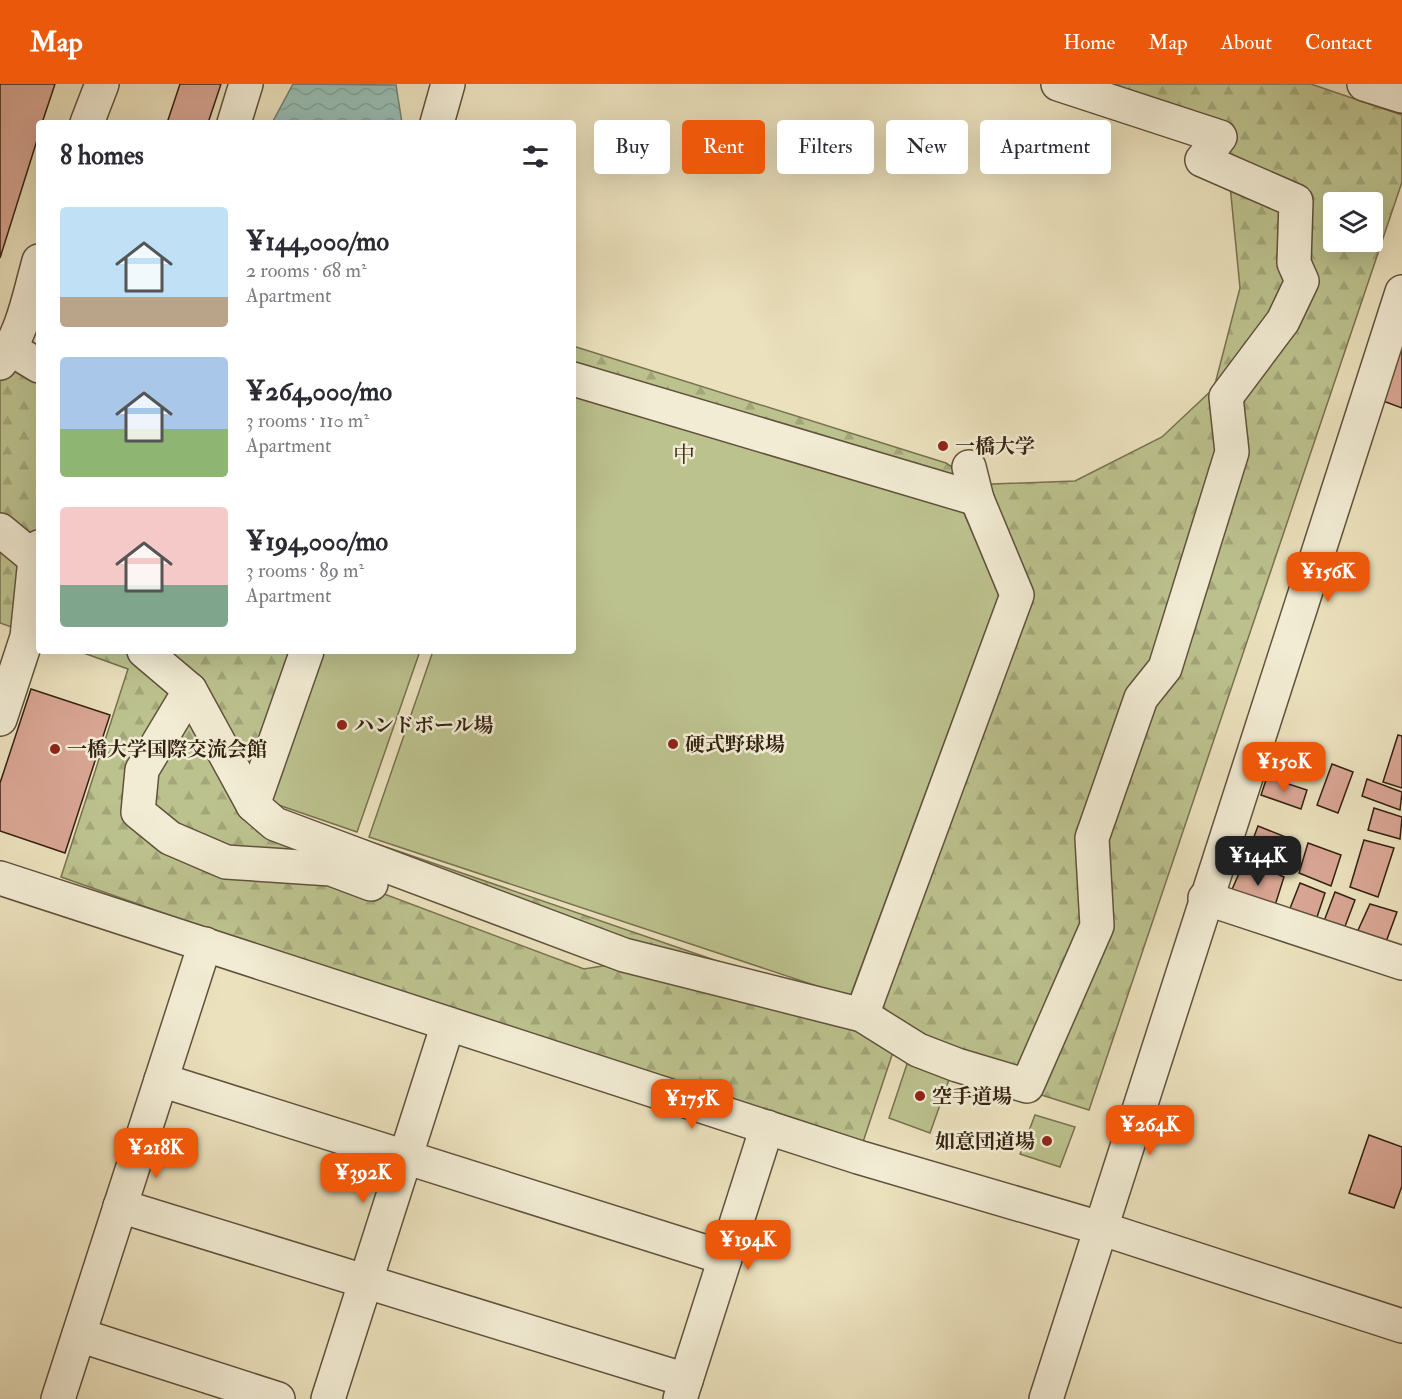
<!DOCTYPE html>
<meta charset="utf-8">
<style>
:root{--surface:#fff;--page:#f7f7f7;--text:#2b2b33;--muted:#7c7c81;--accent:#ea580c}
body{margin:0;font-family:"IM FELL Double Pica","Noto Serif JP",serif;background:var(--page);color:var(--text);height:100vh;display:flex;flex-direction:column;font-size:22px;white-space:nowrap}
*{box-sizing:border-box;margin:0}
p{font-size:20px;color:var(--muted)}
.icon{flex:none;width:33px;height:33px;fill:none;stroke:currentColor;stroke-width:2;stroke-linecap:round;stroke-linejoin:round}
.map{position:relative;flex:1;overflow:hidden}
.details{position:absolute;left:36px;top:36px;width:540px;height:534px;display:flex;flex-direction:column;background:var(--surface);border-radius:6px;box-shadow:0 6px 24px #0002}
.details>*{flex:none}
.hud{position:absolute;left:594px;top:36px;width:570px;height:54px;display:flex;gap:12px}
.buttons{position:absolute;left:1323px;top:108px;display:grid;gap:12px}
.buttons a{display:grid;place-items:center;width:60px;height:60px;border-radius:6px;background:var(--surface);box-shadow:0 6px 24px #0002;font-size:30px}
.price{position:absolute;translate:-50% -51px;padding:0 14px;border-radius:12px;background:var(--accent);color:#fff;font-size:20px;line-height:39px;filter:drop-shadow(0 2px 3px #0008)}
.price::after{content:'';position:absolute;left:50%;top:36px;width:18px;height:14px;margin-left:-9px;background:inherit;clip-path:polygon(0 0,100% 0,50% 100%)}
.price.active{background:#222;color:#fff}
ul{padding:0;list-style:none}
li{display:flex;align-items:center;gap:18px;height:150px;padding:0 24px}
li span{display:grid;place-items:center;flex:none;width:168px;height:120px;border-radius:6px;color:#555}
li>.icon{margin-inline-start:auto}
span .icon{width:72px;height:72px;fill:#fffc;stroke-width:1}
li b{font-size:26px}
h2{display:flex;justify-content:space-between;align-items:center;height:72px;padding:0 24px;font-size:26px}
.chip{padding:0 21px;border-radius:6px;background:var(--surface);box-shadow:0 6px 24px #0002;font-size:21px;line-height:54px}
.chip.active{background:var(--accent);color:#fff}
header{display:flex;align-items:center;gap:36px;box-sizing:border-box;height:84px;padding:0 30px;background:var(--accent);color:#fff}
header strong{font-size:28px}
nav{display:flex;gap:33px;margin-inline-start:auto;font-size:21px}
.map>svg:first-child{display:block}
.forest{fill:url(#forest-firs);stroke:#787250;stroke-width:1.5;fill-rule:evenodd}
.garden{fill:#bcc28e;stroke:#787250;stroke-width:1.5}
.water{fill:url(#water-waves);stroke:#707f73;stroke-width:1.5}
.building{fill:#d9a694;stroke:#332212;stroke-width:1.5}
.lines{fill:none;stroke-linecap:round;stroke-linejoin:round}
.minor-casing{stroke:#61523d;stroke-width:36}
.minor{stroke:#f2ecd4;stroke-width:33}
.poi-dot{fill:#8f2418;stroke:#f2ecd4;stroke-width:2}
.labels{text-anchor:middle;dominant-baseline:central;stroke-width:5;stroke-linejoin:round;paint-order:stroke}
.poi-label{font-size:20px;font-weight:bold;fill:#332212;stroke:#f2ecd4;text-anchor:start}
.quarter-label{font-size:22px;fill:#332212;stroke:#f2ecd4}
</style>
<header>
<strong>Map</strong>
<nav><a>Home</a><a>Map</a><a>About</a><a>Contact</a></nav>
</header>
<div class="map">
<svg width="1402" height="1315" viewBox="0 0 1402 1315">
<defs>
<pattern id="forest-firs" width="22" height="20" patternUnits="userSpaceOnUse" patternTransform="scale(1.5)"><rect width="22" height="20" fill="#bcc28e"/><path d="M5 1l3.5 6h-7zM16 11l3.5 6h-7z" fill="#a2a679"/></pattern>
<pattern id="water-waves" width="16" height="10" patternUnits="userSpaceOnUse" patternTransform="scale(1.5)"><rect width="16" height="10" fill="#98bdb3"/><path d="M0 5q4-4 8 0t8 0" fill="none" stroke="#83a299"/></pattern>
</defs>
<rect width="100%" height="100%" fill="#ebe1bd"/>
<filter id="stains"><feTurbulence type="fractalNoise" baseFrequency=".00333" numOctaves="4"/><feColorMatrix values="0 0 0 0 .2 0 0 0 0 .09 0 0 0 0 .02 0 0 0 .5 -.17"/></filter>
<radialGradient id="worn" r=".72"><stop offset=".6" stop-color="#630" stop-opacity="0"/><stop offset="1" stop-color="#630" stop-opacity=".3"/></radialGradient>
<g class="forest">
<path d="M1057,0h254l91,31v67l-313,928 -57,-18 71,-163 -5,-90 134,-441 57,-75 19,-130zM1334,118h38v40h-38z"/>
<path d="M1230,101l61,17 5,78 -75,115 5,56 -67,213 -24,32 -44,228 -67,156 -152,-67 153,-416 -39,-98 6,-15 83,-3 87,-44 52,-49 26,-100z"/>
<path d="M573,262l373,117 11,7 6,19 -390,-116z"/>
<path d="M39,285v164l-6,20 -33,-37v-146z"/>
<path d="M0,453l27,22 -7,71 -20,-7z"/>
<path d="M78,567h55l42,34 -45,133 201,56 253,95 43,-7 229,62 38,25 -36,108 -797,-280 67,-208z"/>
<path d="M150,567h153l-51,144z"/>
<path d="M189,619l48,94 92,62 -102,-5 -79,-45 2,-37z"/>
<path d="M264,721l584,201 -219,-56z"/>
</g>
<g class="garden">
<path d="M573,309l390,118 36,84 -149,402 -481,-160 64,-186h140z"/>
<path d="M315,567h105l-63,181 -93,-32z"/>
<path d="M908,977l43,13 -21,59 -41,-15z"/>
<path d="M1035,1031l40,12 -15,40 -40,-13z"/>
</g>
<path class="water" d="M293,0l103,1 6,38h-130z"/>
<g class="building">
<path d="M0,0h55l-13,39h-3v11l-39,124z"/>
<path d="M180,0h41l-13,39h-41z"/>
<path d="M1402,262v62l-19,-7z"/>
<path d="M31,605l79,26 -45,138 -65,-22v-48z"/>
<path d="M1398,651l4,1v52l-19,-6z"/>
<path d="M1280,662l40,14 -7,17 -39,-14z"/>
<path d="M1332,680l21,8 -15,41 -21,-8z"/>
<path d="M1267,693l40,13 -6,19 -40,-14z"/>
<path d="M1367,695l35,13 -2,18 -38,-14z"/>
<path d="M1374,724l28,9 -2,22 -32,-9z"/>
<path d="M1258,742l35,14 -10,24 -34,-14z"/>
<path d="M1364,756l30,8 -16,49 -28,-10z"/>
<path d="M1308,759l33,12 -10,31 -32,-13z"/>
<path d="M1245,776l39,17 -12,38 -42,-21z"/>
<path d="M1300,799l25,10 -11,33 -27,-10z"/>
<path d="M1335,808l20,8 -14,37 -20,-8z"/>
<path d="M1370,820l27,8 -14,38 -29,-11z"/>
<path d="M1369,1051l33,12v39l-8,22 -45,-15z"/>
</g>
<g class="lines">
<g class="minor-casing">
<g id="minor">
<path d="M1364,0l38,12"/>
<path d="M87,39l15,-39"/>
<path d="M234,39l12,-39"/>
<path d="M437,39l11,-39"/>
<path d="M11,265l28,17"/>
<path d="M0,279c23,-29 29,-67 39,-102"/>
<path d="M573,295l404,120 -8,-32"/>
<path d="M0,446l39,32"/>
<path d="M144,567l46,39 63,115 22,19 349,131 238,60 56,35 39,15 70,21 70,-160 -5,-88 49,-140 24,-30 67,-216 -6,-55 57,-76 19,-40 -8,-18 2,-62 -94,-41 18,-23 -162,-53"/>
<path d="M190,606l-48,80 -4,42 32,26 56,24 105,7 40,15"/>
<path d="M0,635l27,-82 8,-78 4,-12"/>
<path d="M253,721l54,-154"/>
<path d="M0,794l858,279 242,71 302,98"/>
<path d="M1205,814l197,65"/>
<path d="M862,931l155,-420 -40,-96"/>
<path d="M161,996l564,178"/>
<path d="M120,1122l566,174"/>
<path d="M79,1251l199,64"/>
<path d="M58,1315l147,-455"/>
<path d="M328,1315l120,-375"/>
<path d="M680,1315l87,-272"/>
<path d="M1046,1315l356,-1107"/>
</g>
</g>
<use href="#minor" class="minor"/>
</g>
<g class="poi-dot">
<circle cx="943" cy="362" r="6"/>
<circle cx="342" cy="641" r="6"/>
<circle cx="673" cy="660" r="6"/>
<circle cx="55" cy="665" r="6"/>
<circle cx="920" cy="1012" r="6"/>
<circle cx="1047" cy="1057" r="6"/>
</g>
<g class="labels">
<g class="poi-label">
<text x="955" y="362">一橋大学</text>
<text x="354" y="641">ハンドボール場</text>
<text x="685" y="660">硬式野球場</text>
<text x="67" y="665">一橋大学国際交流会館</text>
<text x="932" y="1012">空手道場</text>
<text x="1035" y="1057" text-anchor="end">如意団道場</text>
</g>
<g class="quarter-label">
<text x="684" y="371">中</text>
</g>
</g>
<rect width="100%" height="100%" filter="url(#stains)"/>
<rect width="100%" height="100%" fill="url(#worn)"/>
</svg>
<div class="buttons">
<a><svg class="icon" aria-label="layers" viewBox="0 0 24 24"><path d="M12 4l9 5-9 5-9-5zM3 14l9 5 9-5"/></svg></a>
</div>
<b class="price" style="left:1328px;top:519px">¥156K</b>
<b class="price" style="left:1284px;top:709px">¥150K</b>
<b class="price active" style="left:1258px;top:803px">¥144K</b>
<b class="price" style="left:692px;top:1046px">¥175K</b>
<b class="price" style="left:1150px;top:1072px">¥264K</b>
<b class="price" style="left:156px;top:1095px">¥218K</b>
<b class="price" style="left:363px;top:1120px">¥392K</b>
<b class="price" style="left:748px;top:1187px">¥194K</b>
<div class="hud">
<a class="chip">Buy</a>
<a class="chip active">Rent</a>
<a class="chip">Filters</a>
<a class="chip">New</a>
<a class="chip">Apartment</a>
</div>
<section class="details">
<h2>8 homes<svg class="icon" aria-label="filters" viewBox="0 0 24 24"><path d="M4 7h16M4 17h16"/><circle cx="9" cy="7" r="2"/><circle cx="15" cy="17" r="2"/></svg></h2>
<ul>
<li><span style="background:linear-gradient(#bfe0f5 75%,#b9a48a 0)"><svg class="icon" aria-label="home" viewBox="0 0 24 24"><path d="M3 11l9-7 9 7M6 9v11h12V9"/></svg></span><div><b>¥144,000/mo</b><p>2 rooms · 68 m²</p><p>Apartment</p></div></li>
<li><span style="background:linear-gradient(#a9c7e8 60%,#8fb573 0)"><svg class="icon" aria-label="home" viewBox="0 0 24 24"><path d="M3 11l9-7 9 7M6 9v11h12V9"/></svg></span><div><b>¥264,000/mo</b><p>3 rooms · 110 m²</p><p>Apartment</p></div></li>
<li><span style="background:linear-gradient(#f6c9c9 65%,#7fa58c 0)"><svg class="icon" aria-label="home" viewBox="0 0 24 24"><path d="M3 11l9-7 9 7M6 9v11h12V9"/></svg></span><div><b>¥194,000/mo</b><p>3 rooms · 89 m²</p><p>Apartment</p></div></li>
</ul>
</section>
</div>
